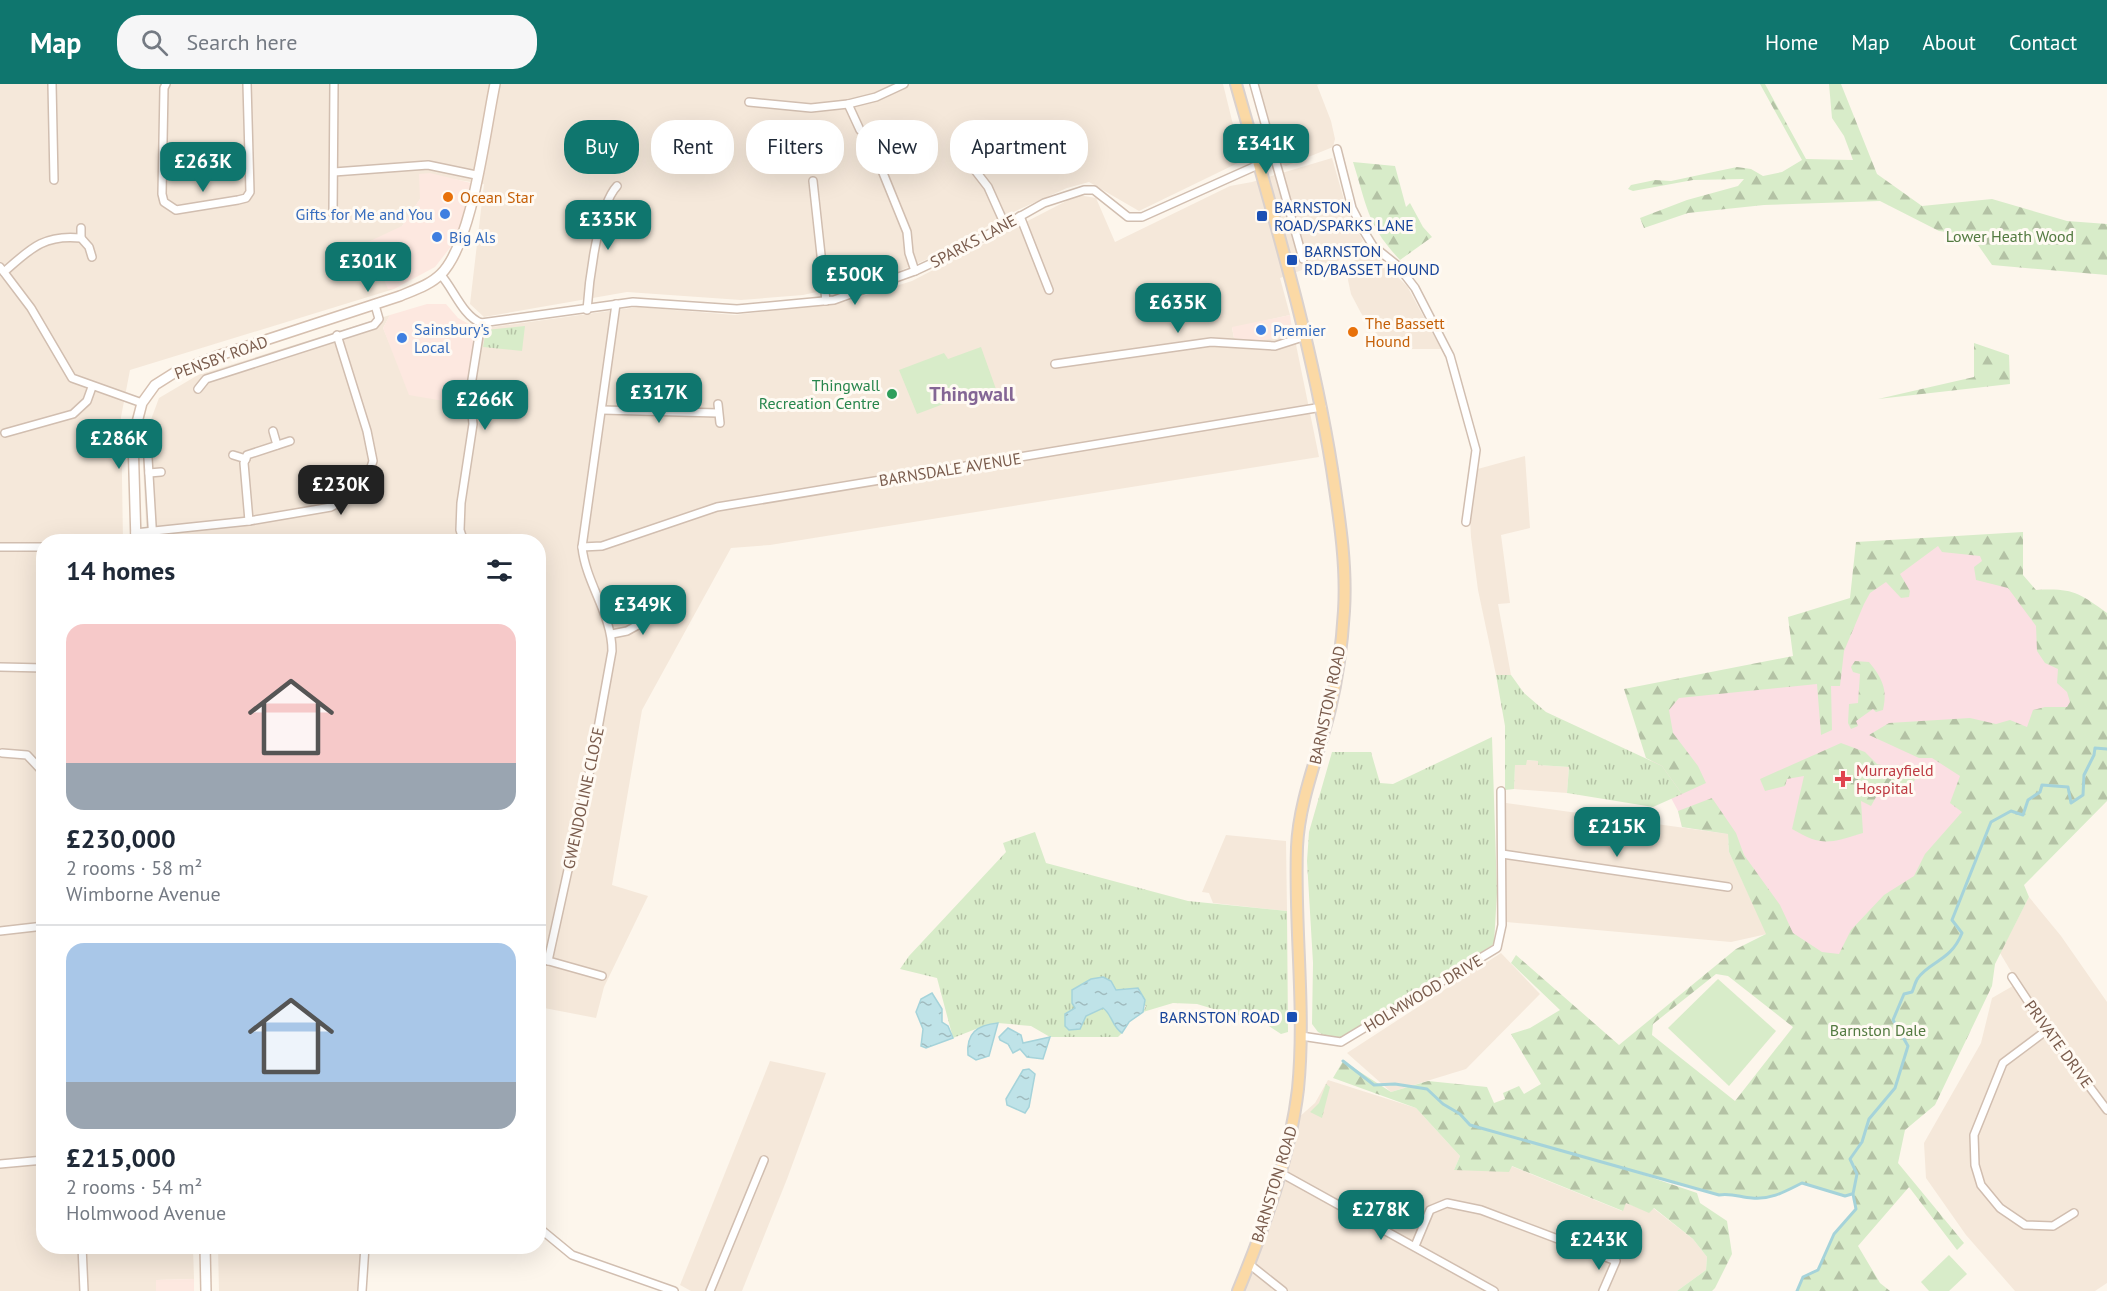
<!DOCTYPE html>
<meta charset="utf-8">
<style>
:root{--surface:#fff;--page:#f6f6f7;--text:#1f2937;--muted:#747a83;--line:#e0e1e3;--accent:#0f766e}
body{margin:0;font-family:"PT Sans",sans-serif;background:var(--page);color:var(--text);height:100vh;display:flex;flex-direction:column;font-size:22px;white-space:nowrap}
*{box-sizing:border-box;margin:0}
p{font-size:20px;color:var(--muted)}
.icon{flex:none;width:33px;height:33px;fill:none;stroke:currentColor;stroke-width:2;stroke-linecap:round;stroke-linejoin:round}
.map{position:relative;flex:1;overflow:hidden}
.sheet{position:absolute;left:36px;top:450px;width:510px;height:720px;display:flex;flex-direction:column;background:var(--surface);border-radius:24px;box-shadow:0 6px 24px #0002}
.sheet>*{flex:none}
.banner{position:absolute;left:564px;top:36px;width:570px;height:54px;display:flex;gap:12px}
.price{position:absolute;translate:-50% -51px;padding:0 14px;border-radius:12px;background:var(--accent);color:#fff;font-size:20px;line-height:39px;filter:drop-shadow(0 2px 3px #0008)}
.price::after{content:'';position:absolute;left:50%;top:36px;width:18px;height:14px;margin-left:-9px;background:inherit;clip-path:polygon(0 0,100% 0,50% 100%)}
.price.on{background:#222;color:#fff}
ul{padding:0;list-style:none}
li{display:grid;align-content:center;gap:12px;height:318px;padding:0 30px}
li+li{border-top:2px solid var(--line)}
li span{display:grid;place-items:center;height:186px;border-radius:18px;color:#555}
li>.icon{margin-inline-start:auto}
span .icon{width:108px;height:108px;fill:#fffc;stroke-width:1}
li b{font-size:26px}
h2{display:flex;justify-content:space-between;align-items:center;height:72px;padding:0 30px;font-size:26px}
.chip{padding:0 21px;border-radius:24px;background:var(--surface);box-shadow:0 6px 24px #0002;font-size:21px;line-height:54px}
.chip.on{background:var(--accent);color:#fff}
header{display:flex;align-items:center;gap:36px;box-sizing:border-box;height:84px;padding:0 30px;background:var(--accent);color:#fff}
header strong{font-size:28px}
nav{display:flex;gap:33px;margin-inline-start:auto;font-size:21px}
.search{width:420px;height:54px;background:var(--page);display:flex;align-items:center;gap:15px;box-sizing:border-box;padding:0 21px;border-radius:24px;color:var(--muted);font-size:22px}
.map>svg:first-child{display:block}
.residential{fill:#f5e8da}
.commercial{fill:#fde8e0}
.medical{fill:#fbdfe3}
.grass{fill:url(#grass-tufts)}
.forest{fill:url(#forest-firs);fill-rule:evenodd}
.pitch{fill:#d8ecc9}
.water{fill:url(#water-ripples);stroke:#a5d3da;stroke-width:1.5}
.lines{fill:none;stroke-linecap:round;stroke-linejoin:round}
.stream{stroke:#a5d3da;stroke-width:3}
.minor-casing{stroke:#d1beb0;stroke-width:10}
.secondary-casing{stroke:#d6c0b0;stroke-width:12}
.primary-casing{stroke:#dad1cd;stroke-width:14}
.minor{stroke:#fff;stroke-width:7}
.secondary{stroke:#fff;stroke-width:9}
.primary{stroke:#fbd9a5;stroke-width:10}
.food-dot{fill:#e8710a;stroke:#fffaf3;stroke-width:2}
.shop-dot{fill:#3f7fe0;stroke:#fffaf3;stroke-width:2}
.transit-dot{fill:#1a4fb4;stroke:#fffaf3;stroke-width:2}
.leisure-dot{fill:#2e9e5b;stroke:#fffaf3;stroke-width:2}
.health-dot{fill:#e0444e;stroke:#fffaf3;stroke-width:2}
.labels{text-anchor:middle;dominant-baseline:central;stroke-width:6;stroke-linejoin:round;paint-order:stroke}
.food-label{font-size:16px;fill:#c56008;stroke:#fffaf3;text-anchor:start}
.transit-label{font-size:16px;fill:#164399;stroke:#fffaf3;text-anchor:start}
.shop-label{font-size:16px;fill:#366cbe;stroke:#fffaf3;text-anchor:start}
.park-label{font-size:16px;fill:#537a41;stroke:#fffaf3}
.street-label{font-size:16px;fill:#7a5c4d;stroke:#fffaf3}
.leisure-label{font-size:16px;fill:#27864d;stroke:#fffaf3;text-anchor:end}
.health-label{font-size:16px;fill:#be3a42;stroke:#fffaf3;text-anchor:start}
.quarter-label{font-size:20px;font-weight:bold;fill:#846695;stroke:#fffaf3}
</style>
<header>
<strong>Map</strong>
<div class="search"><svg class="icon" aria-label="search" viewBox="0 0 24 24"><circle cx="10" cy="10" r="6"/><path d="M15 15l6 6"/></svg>Search here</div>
<nav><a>Home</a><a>Map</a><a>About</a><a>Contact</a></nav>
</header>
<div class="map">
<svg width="2107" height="1207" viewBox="0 0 2107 1207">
<defs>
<pattern id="grass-tufts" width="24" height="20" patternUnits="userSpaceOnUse" patternTransform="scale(1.5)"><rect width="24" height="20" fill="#d8ecc9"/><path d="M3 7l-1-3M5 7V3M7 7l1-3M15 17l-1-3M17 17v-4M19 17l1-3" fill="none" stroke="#b4c2a5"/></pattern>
<pattern id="forest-firs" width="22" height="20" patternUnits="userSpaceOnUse" patternTransform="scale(1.5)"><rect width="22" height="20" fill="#d8ecc9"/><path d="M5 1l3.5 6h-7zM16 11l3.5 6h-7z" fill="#b4c2a5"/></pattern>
<pattern id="water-ripples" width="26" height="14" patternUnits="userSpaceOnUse" patternTransform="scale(1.5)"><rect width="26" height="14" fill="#bfe3e8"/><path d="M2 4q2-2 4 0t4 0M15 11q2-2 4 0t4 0" fill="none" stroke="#a0bbbe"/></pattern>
</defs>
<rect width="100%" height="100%" fill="#fdf6ec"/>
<g class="residential">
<path d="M0,0h1223l19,77 -103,50 -50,-29 -22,6 -58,26 -74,42 -50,21 -82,18 -62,5 -114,-8 -143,25 -14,-13 14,-120 -64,-10v25l-18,27 -14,63h6l-264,81 -9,47 2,124 -79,1v704l149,1 1,32 -38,1v11h-156z"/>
<path d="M1258,0h62l-3,1 14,36 4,18 -2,8 -47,19 -7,-3z"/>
<path d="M1332,74l15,52 16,31 -23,19 -12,5 -4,-3 -44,16 10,37 -58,13 2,10 22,3 36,-12v-4l27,132 -549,88 -39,3 -89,162 -30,175 36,11 -44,91 -8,31 -57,-11 -1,-465 -391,-1 -4,-74 3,-34 13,-35 39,-23 192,-60 -7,13 11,26 73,51 11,-76 160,-22 97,8 109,-13 68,-21 166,-86 18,3 19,44 115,-56 22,-4z"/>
<path d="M1366,163l41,39 34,63h-40l-19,-8 -21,-28 -10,-19 -3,-14 1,-13z"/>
<path d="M1525,372l5,72 -29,7 9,68 -12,1 13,71h-15l-18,-85 -7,-53 -2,-43 5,-24z"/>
<path d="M1526,676l12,1v4l31,2 -2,26 -53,-4 1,-25z"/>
<path d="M1506,719l222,31 1,18 38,82 -36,8 -225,-20z"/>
<path d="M1226,751l60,6 1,70 -74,-8 -4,-10 -7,-1z"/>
<path d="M2029,813l32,39 46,66v281l-12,8h-80l-49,-56 -40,-57 -2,-35 57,-100 11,-45 26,-15 -18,-30z"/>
<path d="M1501,869l39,41 -74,75 -75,23 -44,-39z"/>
<path d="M770,977l56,12 -39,106 -45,112h-51l-11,-6z"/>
<path d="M1328,996l88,28 44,48 -6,14 57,-4 111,45 4,-8 23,9 4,-4 40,31 14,18 -1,13 -29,21h-435l56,-173 17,-15z"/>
<path d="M218,1163h146l-5,44h-140z"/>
</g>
<g class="commercial">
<path d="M430,89l41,10 -15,57 -21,27 -41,22h-6l-20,-47 34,-16 18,-27 -1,-25z"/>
<path d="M427,220h19l12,14 20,11 -11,76 -58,-10 -26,-67 7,-13z"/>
<path d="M1290,231l2,14 -5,7 -31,5 -22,-3 -2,-11z"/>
<path d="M194,1195v12h-38v-11z"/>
</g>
<path class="medical" d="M2005,461l6,28 96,134 -258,273 -37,-12 -84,-134 -46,-7 -4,-16 -29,-55 -21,-66 169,-29 53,-54 9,-61z"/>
<g class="grass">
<path d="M525,242l-3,25 -39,-4 3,-17z"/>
<path d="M1496,591h15l13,18 22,19 116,54 20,28 -29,13 -86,-14 2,-26 -31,-2v-4l-11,-1 -1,5h-11l-1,24 -9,1v-64z"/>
<path d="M1492,653l5,155 -3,52 -149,95 -17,-2 -10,-5 -6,-8 1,-61 -6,-102 2,-29 23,-80h39l9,31 13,1z"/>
<path d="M1035,748l11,31 142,38 99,10 1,121 -7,2 -24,-16 -27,-4 -33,-10 -24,-1 -30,9 3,-6 -19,-16h-11l-5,-9 -20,-2 -19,11 3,19 -6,2 17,5 17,-8c9,6 9,19 19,25l-4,4h-68l-19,-11 -33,-3 -12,2 -33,13 -16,-60 -37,-9 9,-13 97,-104 -3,-9z"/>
</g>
<g class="forest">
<path d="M1760,0h5l41,75 47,1 -9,-24 -12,-18 -3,-34h12l36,90 45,32 70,-7 75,22 40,3v51l-115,-10 -21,-30 -32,-4 -59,-30 -116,4 -76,8 -44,15 -4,-10 47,-18 51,-14 6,-7 -51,1 -60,11 -5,-2 3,-4 24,-5 16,1 66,-14 14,2 12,7 19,-4 20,-12z"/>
<path d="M1353,78l42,4 11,41 4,-4 13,24 9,10 -32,23c-33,-35 -33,-54 -47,-98z"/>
<path d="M1974,259l35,12 1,29 -132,15 96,-22z"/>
<path d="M2023,448v43l13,15c36,-2 42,2 71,23v188l-83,84 5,12 -34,67 -3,22 -57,119 -30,25 -7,33 66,80 -7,7 -48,-63 -51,59 22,37 10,8h-93l6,-14 15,-7 16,-36 21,-25 -2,-15 -8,2 -43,-13c-16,8 -31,17 -50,15 -12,-1 -21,-5 -33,-3l-81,-22 59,20 3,10 27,18 5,33 -17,34 -3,3h-35l29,-21 1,-13 -14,-18 -39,-31 -5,5 -23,-10 -3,8 -111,-45 -3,6 -55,-2 6,-14 -44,-48 -83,-30 10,-17 48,31 37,-11 59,6 7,16 11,-4 -2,-6 16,-7 5,8 17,-10 -30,-50 19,-6 30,-18 -49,-47 5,-8 103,90 117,-96 30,-15 -37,-82 -1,-18 -46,-7 -4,-16 34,-13 24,35 8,22 36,50 13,28 29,19 17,2 12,-24 33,-35 30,-19 11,-22 37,-42 -12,-9 10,-27 -28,-18h-13l-50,-23 20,-12 81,-5 26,6 14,-4 17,7 6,-17 12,-3h22l3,-5 -3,-10 -10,-9 1,-14 -13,-6 -8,-12 -1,-25 -28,-38 -32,-8 -2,-13 8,-6 -2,-5 -38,-4 -4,-6 -38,28 10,17 -1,6 -8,1 -15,-16 -16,11 -6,11 -20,47 -4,35h-9l1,44 -11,5 -4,-51 -138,14 -10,12 4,23 25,33 8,17 -24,11 -20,-28 -16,-8 -22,-69 169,-33 -5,-39 62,-19 6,-56zM1716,890l12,2 65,51 -58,74 -83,-66 1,-11z"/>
<path d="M1855,577l14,1c13,16 19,27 14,48l-7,2 -3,-3 -17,12 2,5 -7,3 -3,-6 1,-19 9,-1 2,-29 -7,-2 -2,-5z"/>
<path d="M1841,659l24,9 12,12 34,7 4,8 -3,8 -22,4 -9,-3 -10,18 -10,-5 2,32c-34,10 -40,14 -71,-4l12,-53 -17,3 -2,7 -20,5 -5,-12z"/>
<path d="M1326,1000l4,3 -8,31 -12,-6 9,-9z"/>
</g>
<g class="pitch">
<path d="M981,263l16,45 -32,12 -3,-7 -45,17 -18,-44 45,-17 4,6z"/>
<path d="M1718,895l58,52 -47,55 -61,-58z"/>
<path d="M1949,1171l18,19 -18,17h-20l-8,-9z"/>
</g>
<g class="water">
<path d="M1103,893l8,4 5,9 22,-2 7,12 -2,12 -14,10 -7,11c-10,-6 -10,-19 -19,-25l-17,8 -6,13 -11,1 -4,-4v-12l10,-6 -3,-5v-13l19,-11z"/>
<path d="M932,909l10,16v13l6,4 5,12 -27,10 -5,-2 2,-17 -7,-17 5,-13z"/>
<path d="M998,939l-9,33 -13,4 -8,-5c-2,-22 9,-30 30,-32z"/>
<path d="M1008,944l13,7 2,8 27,-6 -7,22 -16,-2 -7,-8 -7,4 -5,-9 -8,-4 -1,-3z"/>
<path d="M1029,985l6,5 -6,33 -4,6 -18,-8 -1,-6 17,-29z"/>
</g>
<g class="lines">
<g class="stream">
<path d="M1343,977l31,24 21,-1 32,5 16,15 17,10 10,11 249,70c12,-2 21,2 33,3 19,2 34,-7 50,-15l43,13 7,-2"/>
<path d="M1797,1207l6,-14 15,-7 16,-36 22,-25 -3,-15 4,-20 -7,-15 12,-17 7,-23 26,-31 13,-42 -15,-26 11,-26 8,-2c2,-4 3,-10 6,-14 12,-17 33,-17 44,-45l-10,-13 39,-98 20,-11 12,4 5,-15 12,-8 2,-7 26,2 3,16 12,-8 1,-20 10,-20 1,-7 12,1"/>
</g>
<g class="minor-casing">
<g id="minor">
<path d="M52,0l2,96"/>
<path d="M166,0l-2,4 -2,106 2,8 12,8 62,-10 8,-2 4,-6 -3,-108"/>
<path d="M904,0l-28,13 -28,7 12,26 8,6 39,96 2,21 6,18"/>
<path d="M1254,0l49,175"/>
<path d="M749,18l62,6 37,-4"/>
<path d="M1337,65l15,59 13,25 8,13 25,20 17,22 35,68 26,94 -10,72"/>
<path d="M964,72l24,31 17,38"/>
<path d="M334,88l94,-7 48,10"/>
<path d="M813,97l13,120"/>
<path d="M333,130l1,-130"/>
<path d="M1020,132l29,74"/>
<path d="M81,154v-10"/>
<path d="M0,183l31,41 41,70 70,25"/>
<path d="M4,188c26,-23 40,-38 77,-34l8,9 3,10"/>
<path d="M441,191c13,15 22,41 40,48l152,-21 104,7 97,-9 81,-29 45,-21 84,-47 40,-13h10l34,27h14l116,-52"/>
<path d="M587,226c2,-29 11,-104 30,-124"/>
<path d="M1055,280l156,-22 64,4 31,-10"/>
<path d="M198,305l8,-10 168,-54 5,-6 -4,-14"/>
<path d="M718,320l2,19"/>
<path d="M602,326l116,3"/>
<path d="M273,347l4,14"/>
<path d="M5,349l68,-19 14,-13 5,-14"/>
<path d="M233,371l13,4"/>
<path d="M148,374l5,84"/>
<path d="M149,389l12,-1"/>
<path d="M249,437l-5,-58 3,-8 43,-14"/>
<path d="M135,449l114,-12 82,-14 25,-14 10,-11 7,-21 -6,-30 -30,-96"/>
<path d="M464,458l-4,-12 1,-27 12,-79 -3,-32 11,-69"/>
<path d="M0,463h44"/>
<path d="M582,463l20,-1 115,-39 605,-100"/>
<path d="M661,517l8,16"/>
<path d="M612,550l15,-3 38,-21"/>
<path d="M0,583l44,1"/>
<path d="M2,669l25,2 17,18"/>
<path d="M1502,770l226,33"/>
<path d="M0,847l44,-5"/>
<path d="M538,874l64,18"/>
<path d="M548,877l45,-205 19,-105c0,-37 -26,-67 -30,-104l34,-243"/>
<path d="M2012,893l35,53 60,80"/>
<path d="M2047,946l-44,33 -29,72 1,30 6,20 19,23 25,17 28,1 21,-13"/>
<path d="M1301,952l40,6 156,-94 5,-23 -1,-134"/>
<path d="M0,1080l44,-4"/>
<path d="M1279,1088l215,119"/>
<path d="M538,1143l34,28 102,36"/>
<path d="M82,1162l2,45"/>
<path d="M1415,1162l15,-36 17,-7 34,7 135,51 -13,30"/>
<path d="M1249,1180l34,27"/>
<path d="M362,1207l3,-45"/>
<path d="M710,1207l54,-131"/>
</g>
</g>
<g class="secondary-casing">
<g id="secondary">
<path d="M136,458l-3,-104 9,-35 13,-18 19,-12 43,-17 183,-60c14,-6 30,-11 41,-22 32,-32 44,-143 54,-190"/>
<path d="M205,1162l1,45"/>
</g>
</g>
<g class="primary-casing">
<path id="primary" d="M1236,0c36,127 75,254 96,385 7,47 15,94 12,142 -2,33 -6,65 -14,98 -11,45 -31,91 -33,138 -3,81 9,162 1,242 -8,68 -34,139 -60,202"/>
</g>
<use href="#minor" class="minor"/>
<use href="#secondary" class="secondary"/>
<use href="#primary" class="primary"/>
</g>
<g class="food-dot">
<circle cx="448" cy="113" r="6"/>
<circle cx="1353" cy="248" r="6"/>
</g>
<g class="shop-dot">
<circle cx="445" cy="130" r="6"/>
<circle cx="437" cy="153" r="6"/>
<circle cx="1261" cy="246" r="6"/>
<circle cx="402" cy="254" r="6"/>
</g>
<g class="transit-dot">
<rect x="1256" y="126" width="12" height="12" rx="3"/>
<rect x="1286" y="170" width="12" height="12" rx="3"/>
<rect x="1286" y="927" width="12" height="12" rx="3"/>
</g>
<circle class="leisure-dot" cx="892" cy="310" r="6"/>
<path class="health-dot" d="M1840 686h6v6h6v6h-6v6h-6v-6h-6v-6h6z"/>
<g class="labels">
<g class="food-label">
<text x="460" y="113">Ocean Star</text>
<text x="1365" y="239">The Bassett<tspan x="1365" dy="18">Hound</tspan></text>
</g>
<g class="transit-label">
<text x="1274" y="123">BARNSTON<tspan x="1274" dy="18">ROAD/SPARKS LANE</tspan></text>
<text x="1304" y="167">BARNSTON<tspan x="1304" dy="18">RD/BASSET HOUND</tspan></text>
<text x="1280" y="933" text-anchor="end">BARNSTON ROAD</text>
</g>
<g class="shop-label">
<text x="433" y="130" text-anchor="end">Gifts for Me and You</text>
<text x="449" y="153">Big Als</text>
<text x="414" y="245">Sainsbury's<tspan x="414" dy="18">Local</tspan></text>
<text x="1273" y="246">Premier</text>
</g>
<g class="park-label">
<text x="2010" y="152">Lower Heath Wood</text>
<text x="1878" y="946">Barnston Dale</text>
</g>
<g class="street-label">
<text transform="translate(973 157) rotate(-28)">SPARKS LANE</text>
<text transform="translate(221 273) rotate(-20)">PENSBY ROAD</text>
<text transform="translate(950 385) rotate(-9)">BARNSDALE AVENUE</text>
<text transform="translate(1327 621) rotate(-78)">BARNSTON ROAD</text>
<text transform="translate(583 714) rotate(-78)">GWENDOLINE CLOSE</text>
<text transform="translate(1423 909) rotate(-31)">HOLMWOOD DRIVE</text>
<text transform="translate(2059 960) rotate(54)">PRIVATE DRIVE</text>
<text transform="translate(1274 1100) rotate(-73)">BARNSTON ROAD</text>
</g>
<g class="leisure-label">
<text x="880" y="301">Thingwall<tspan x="880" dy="18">Recreation Centre</tspan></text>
</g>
<g class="health-label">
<text x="1856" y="686">Murrayfield<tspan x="1856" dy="18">Hospital</tspan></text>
</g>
<g class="quarter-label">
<text x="972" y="310">Thingwall</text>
</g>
</g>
</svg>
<b class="price" style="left:1266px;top:91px">£341K</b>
<b class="price" style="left:203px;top:109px">£263K</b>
<b class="price" style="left:608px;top:167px">£335K</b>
<b class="price" style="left:368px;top:209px">£301K</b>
<b class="price" style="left:855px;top:222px">£500K</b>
<b class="price" style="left:1178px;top:250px">£635K</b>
<b class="price" style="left:659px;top:340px">£317K</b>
<b class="price" style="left:485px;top:347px">£266K</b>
<b class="price" style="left:119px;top:386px">£286K</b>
<b class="price on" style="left:341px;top:432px">£230K</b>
<b class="price" style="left:643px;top:552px">£349K</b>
<b class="price" style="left:1617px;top:774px">£215K</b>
<b class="price" style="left:1381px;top:1157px">£278K</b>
<b class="price" style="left:1599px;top:1187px">£243K</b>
<div class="banner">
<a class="chip on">Buy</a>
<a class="chip">Rent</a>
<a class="chip">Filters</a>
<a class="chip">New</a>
<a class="chip">Apartment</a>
</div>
<section class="sheet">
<h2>14 homes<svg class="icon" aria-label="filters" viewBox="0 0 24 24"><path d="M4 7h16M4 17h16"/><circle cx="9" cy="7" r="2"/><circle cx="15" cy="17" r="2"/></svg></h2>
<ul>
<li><span style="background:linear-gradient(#f6c9c9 75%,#9aa5b1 0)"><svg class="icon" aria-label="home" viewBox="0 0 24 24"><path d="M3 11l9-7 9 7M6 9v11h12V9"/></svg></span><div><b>£230,000</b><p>2 rooms · 58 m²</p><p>Wimborne Avenue</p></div></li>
<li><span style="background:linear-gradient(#a9c7e8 75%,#9aa5b1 0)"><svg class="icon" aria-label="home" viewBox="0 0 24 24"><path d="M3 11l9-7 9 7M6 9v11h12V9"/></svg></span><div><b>£215,000</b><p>2 rooms · 54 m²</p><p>Holmwood Avenue</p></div></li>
</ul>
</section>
</div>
